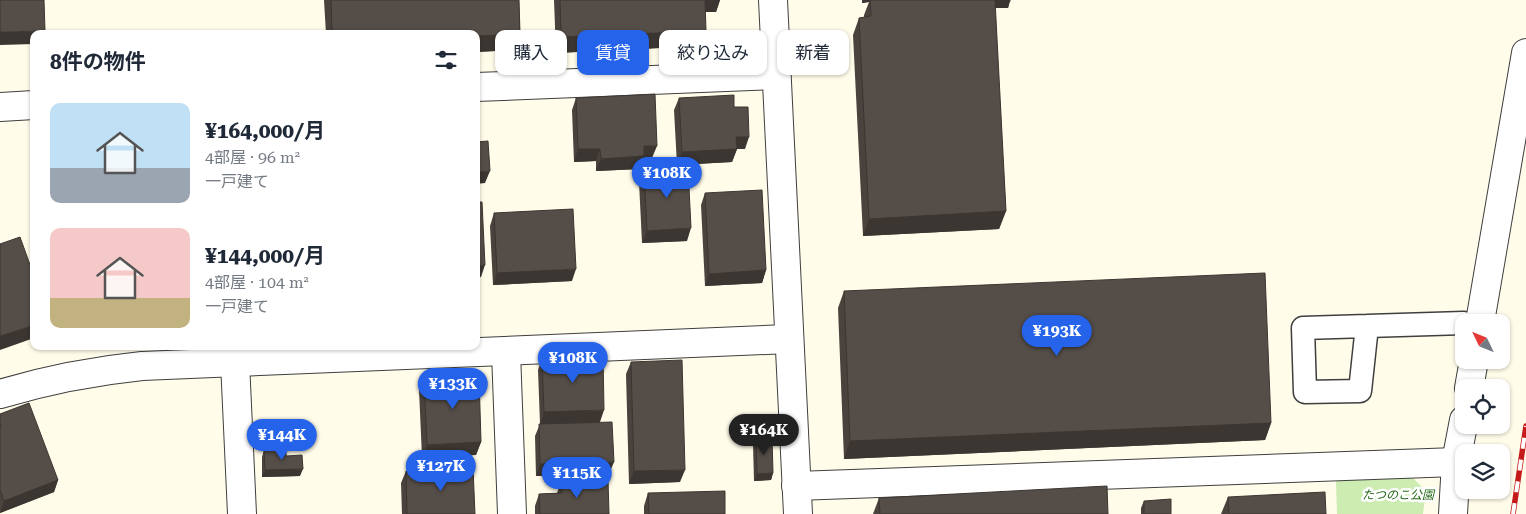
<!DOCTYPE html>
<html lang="ja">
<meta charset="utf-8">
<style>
:root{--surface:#fff;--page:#f2f2f3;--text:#1f2937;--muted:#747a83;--accent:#2563eb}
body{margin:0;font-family:"Roboto Serif","Noto Sans JP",serif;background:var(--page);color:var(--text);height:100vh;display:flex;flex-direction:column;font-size:19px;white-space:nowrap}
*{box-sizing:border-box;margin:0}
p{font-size:16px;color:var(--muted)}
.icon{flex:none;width:28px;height:28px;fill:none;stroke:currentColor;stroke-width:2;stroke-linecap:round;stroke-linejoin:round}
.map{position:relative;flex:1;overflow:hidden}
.side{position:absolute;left:30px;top:30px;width:450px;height:320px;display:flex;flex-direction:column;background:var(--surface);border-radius:10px;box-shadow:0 1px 4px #0004}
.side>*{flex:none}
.hud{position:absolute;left:495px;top:30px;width:475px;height:45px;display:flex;gap:10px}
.needle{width:32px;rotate:313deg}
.tools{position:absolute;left:1455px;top:314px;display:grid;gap:10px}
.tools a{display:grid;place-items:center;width:55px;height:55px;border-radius:10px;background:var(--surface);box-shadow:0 1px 4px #0004;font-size:25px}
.price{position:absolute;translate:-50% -42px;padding:0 11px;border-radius:18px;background:var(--accent);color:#fff;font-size:16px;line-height:32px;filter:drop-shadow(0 1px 2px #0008)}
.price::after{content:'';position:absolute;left:50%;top:30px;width:15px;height:11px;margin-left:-8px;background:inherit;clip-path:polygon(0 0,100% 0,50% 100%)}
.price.current{background:#222;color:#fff}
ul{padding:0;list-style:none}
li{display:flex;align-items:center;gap:15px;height:125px;padding:0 20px}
li span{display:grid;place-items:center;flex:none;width:140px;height:100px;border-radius:10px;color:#555}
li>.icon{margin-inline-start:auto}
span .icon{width:60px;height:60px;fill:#fffc;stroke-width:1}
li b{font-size:21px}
h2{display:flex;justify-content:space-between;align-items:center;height:60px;padding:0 20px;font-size:21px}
.chip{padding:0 18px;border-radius:10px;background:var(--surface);box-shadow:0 1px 4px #0004;font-size:18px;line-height:45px}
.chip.current{background:var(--accent);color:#fff}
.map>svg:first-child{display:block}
.green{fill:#cdecb1}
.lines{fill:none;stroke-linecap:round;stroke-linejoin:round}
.service-casing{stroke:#3f3f3f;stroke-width:25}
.minor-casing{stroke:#3f3f3f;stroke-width:30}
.service{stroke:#fff;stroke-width:22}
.minor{stroke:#fff;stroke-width:28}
.rail-casing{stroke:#c61a1a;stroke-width:5.5}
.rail{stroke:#fff;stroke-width:4;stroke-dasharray:11;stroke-linecap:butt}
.wall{fill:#49423d}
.shaded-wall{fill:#3c3632}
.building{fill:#554d47;stroke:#3c3632}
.labels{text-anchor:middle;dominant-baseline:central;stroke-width:5;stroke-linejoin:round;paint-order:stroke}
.park-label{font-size:12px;font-style:italic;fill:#246818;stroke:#fff}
</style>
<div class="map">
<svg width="1526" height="514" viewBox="0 0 1526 514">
<rect width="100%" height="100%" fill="#fffcea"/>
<path class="green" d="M1411,476l15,15 -3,23h-86l-1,-33z"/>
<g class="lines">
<g class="service-casing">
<path id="service" d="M1367,326l-7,65 -55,1 -2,-64 161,-5"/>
</g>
<g class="minor-casing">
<g id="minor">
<path d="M773,0l25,514"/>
<path d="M476,87l300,-12"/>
<path d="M0,107l34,-2"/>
<path d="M1480,322l46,-269"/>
<path d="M506,352l6,162"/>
<path d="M235,362l7,152"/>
<path d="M1469,388l5,-28"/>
<path d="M0,394c47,-14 93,-23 142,-28l647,-27"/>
<path d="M796,486l660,-24"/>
<path d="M1453,514l3,-52 8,-42"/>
</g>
</g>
<use href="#service" class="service"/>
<use href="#minor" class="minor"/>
<g class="rail-casing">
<path id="rail" d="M1513,514l13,-88"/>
</g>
<use href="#rail" class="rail"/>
</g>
<g class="wall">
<path d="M324,0h195l1,34 -6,16 -38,2v-18h-150z"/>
<path d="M554,0h166l-4,12h-11l-4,34 -145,7z"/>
<path d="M862,0h148l-2,8h-13l11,203 -7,18 -136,7 -10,-201 6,-17 5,-1v-2l5,-13 -7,1z"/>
<path d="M576,98l76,60h-8l-4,11 -44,2v-10l-22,1 -2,-52z"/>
<path d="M679,98l55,9 11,42h-8l-5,13 -55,3 -3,-55z"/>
<path d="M644,170l43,71 -45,2 -3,-61z"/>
<path d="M705,193l61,77 -4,13 -57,3 -4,-81z"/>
<path d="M494,213l78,68 -79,4 -3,-59z"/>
<path d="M844,291l427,132 -6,17 -421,19 -6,-151z"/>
<path d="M542,358l58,64 9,52 -73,2 -1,-40 5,-12 -2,-54z"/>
<path d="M631,362l49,120 -51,2 -3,-110z"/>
<path d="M424,378l57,64 -5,13 -54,2 -3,-67z"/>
<path d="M0,414l58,66 -4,12 -54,21z"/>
<path d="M756,438l17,35 -2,7 -17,1 -1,-36z"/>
<path d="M264,450l22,6 14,20 -38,1v-20z"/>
<path d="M406,471l69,43h-73l-1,-31z"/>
<path d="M561,481l48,33h-74v-8l4,-12 18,-1z"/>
<path d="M648,493l77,21h-81v-8z"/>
<path d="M1228,497l98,17h-105z"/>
<path d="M879,498l229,16h-235z"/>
<path d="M1144,501l27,13h-30v-6z"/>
</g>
<g class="shaded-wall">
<path d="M703,0h17l-4,12h-17z"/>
<path d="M863,0h7l-1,2 -7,1z"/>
<path d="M995,1h15l-2,7h-16z"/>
<path d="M45,31l-1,3h-10v10l-34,1v-13z"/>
<path d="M706,31l-5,15 -145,7 5,-16z"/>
<path d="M520,34l-6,16 -38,2v-16z"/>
<path d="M736,137h13l-4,12h-8l-5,13 -55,3 5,-13z"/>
<path d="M644,146h13l-5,12h-8l-4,11 -44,2 5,-12z"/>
<path d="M578,149h22l-4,12 -22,1z"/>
<path d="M490,171l-5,12 -9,1v-12z"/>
<path d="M1006,211l-7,18 -136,7 6,-17z"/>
<path d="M691,228l-4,13 -45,2 5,-12z"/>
<path d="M485,265l-4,12 -5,1v-12z"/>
<path d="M576,269l-4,12 -79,4 4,-12z"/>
<path d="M766,270l-4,13 -57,3 4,-12z"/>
<path d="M34,325v13l-34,12v-14z"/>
<path d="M604,410l-4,12 -60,2 4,-12z"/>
<path d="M1271,423l-6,17 -421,19 6,-18z"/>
<path d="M481,442l-5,13 -54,2 5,-12z"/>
<path d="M614,462l-5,12 -73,2 4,-12z"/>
<path d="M303,469l-3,7 -38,1 3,-7z"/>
<path d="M685,470l-5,12 -51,2 5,-13z"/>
<path d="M773,473l-2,7 -17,1 3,-7z"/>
<path d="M58,480l-4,12 -54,21 4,-12z"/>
</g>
<g class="building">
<path d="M0,0h44l1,31 -45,1z"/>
<path d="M331,0h188l1,34 -44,2v-2h-144z"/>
<path d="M560,0h145l1,31 -145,6z"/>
<path d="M870,0h125l11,211 -137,8 -10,-201 12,-2z"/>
<rect x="995" y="0" width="15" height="1"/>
<path d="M655,94l2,52h-13v10l-43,3 -1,-10h-22l-2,-51z"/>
<path d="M734,95v12h14l1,30h-13l1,12 -55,3 -3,-54z"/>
<path d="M488,141l2,30 -14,1v-30z"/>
<path d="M688,168l3,60 -44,3 -3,-61z"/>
<path d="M762,190l4,80 -57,4 -4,-81z"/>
<path d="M476,202h6l3,63 -9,1z"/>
<path d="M573,209l3,60 -79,4 -3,-60z"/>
<path d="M20,237l14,39v49l-34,11v-92z"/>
<path d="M1265,273l6,150 -421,18 -6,-150z"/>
<path d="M603,356l1,54 -60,2 -2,-54z"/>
<path d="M682,360l3,110 -51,1 -3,-109z"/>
<path d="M479,376l2,66 -54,3 -3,-67z"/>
<path d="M29,403l29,77 -54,21 -4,-11v-62l1,-1 -1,-3v-10z"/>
<path d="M612,422l2,40 -74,2 -1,-40z"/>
<path d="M756,438h16l1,35 -16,1z"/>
<path d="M286,449v7l16,-1 1,14 -38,1 -1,-20z"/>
<path d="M473,468l2,46h-68l-1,-43z"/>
<path d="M608,480l1,34h-69l-1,-20 23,-1 -1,-12z"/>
<path d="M1107,486l1,28h-228l-1,-16z"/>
<path d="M725,491v23h-76l-1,-21z"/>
<path d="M1325,492l1,22h-97l-1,-17z"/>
<path d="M1171,499v15h-27v-13z"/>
</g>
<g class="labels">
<g class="park-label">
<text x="1398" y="495">たつのこ公園</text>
</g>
</g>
</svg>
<div class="tools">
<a><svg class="needle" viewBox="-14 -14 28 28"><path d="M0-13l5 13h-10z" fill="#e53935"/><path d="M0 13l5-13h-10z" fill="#747a83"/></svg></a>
<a><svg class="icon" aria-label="locate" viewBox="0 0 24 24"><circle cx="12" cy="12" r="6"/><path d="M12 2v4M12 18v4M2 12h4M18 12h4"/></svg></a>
<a><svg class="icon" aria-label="layers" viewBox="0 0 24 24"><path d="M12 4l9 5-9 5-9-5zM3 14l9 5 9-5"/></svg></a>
</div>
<b class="price" style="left:667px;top:199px">¥108K</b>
<b class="price" style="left:1057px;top:357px">¥193K</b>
<b class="price" style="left:573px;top:384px">¥108K</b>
<b class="price" style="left:453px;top:410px">¥133K</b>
<b class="price current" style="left:764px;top:456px">¥164K</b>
<b class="price" style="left:282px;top:461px">¥144K</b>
<b class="price" style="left:441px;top:492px">¥127K</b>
<b class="price" style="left:577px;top:499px">¥115K</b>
<div class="hud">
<a class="chip">購入</a>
<a class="chip current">賃貸</a>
<a class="chip">絞り込み</a>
<a class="chip">新着</a>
</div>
<section class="side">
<h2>8件の物件<svg class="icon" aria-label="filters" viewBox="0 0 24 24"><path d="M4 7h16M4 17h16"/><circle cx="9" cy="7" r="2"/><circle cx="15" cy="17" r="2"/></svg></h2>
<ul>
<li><span style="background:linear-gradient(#bfe0f5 65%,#9aa5b1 0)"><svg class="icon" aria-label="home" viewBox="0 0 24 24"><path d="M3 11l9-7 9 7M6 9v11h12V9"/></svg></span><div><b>¥164,000/月</b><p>4部屋 · 96 m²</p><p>一戸建て</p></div></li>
<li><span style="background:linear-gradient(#f6c9c9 70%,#c2b280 0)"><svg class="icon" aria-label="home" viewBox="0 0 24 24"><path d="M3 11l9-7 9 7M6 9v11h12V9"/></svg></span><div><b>¥144,000/月</b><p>4部屋 · 104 m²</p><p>一戸建て</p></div></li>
</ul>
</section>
</div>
